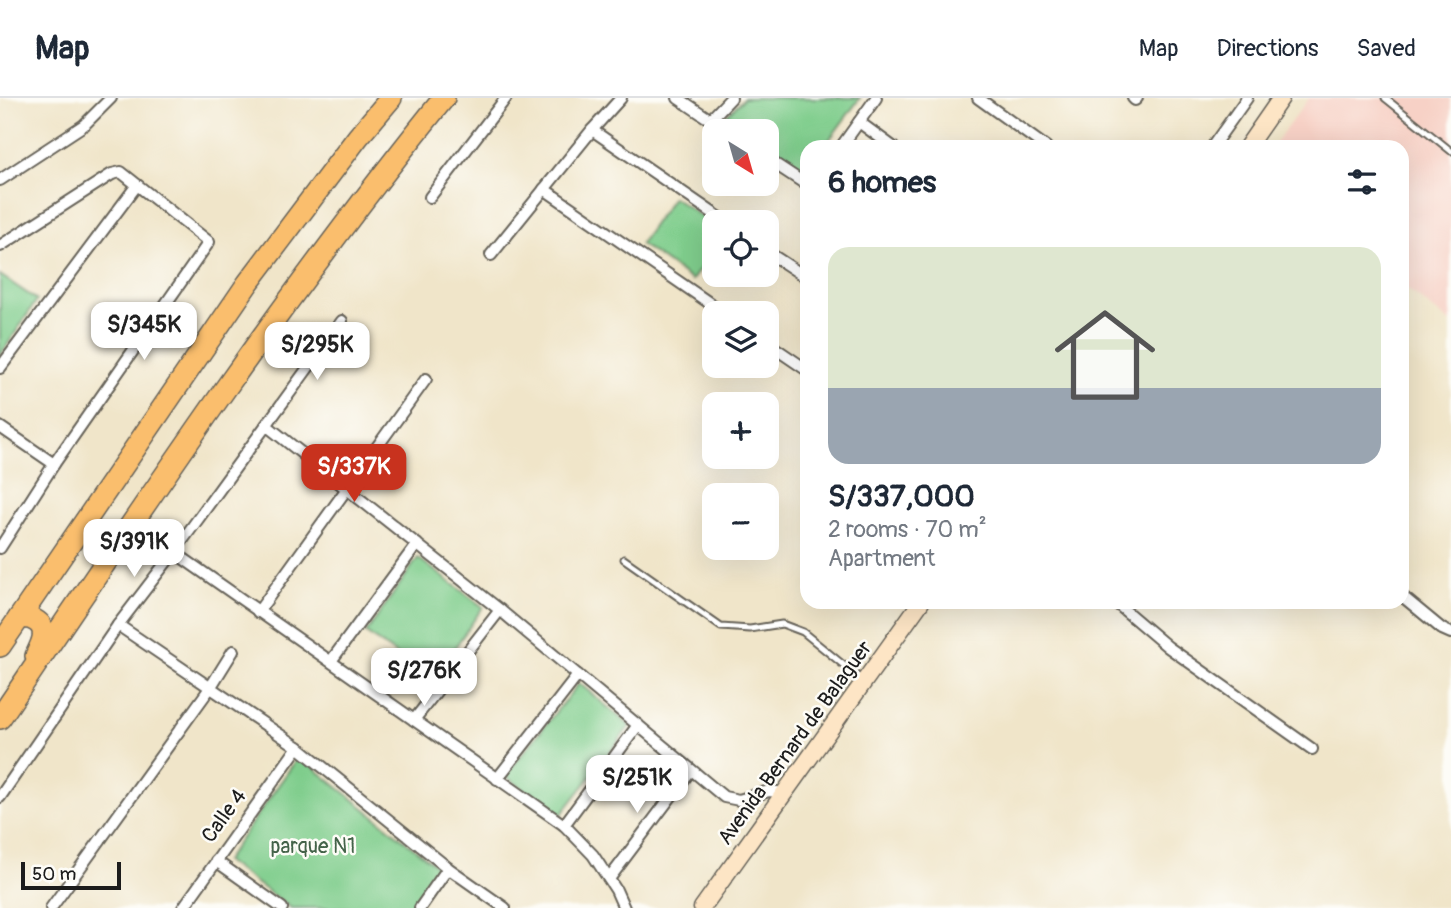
<!DOCTYPE html>
<meta charset="utf-8">
<style>
:root{--surface:#fff;--page:#f6f6f7;--text:#1f2937;--muted:#747a83;--line:#e0e1e3;--accent:#c8321e}
body{margin:0;font-family:Pangolin,sans-serif;background:var(--page);color:var(--text);height:100vh;display:flex;flex-direction:column;font-size:26px;white-space:nowrap}
*{box-sizing:border-box;margin:0}
p{font-size:23px;color:var(--muted)}
.icon{flex:none;width:38px;height:38px;fill:none;stroke:currentColor;stroke-width:2;stroke-linecap:round;stroke-linejoin:round}
.map{position:relative;flex:1;overflow:hidden}
.drawer{position:absolute;left:800px;top:42px;width:609px;height:469px;display:flex;flex-direction:column;background:var(--surface);border-radius:21px;box-shadow:0 7px 28px #0002}
.drawer>*{flex:none}
.needle{width:46px;rotate:143deg}
.controls{position:absolute;left:702px;top:21px;display:grid;gap:14px}
.controls a{display:grid;place-items:center;width:77px;height:77px;border-radius:14px;background:var(--surface);box-shadow:0 7px 28px #0002;font-size:35px}
.scale{position:absolute;left:21px;bottom:18px;width:100px;box-sizing:border-box;padding-left:7px;border:4px solid #1c1c1c;border-top:0;font-size:19px;line-height:24px;white-space:nowrap;color:#1c1c1c;-webkit-text-stroke:5px #fdfcf7;paint-order:stroke}
.price{position:absolute;translate:-50% -60px;padding:0 16px;border-radius:14px;background:#fff;color:#222;font-size:23px;line-height:46px;filter:drop-shadow(0 2px 4px #0008)}
.price::after{content:'';position:absolute;left:50%;top:42px;width:21px;height:16px;margin-left:-10px;background:inherit;clip-path:polygon(0 0,100% 0,50% 100%)}
.price.active{background:var(--accent);color:#fff}
ul{padding:0;list-style:none}
li{display:grid;align-content:center;gap:14px;height:371px;padding:0 28px}
li+li{border-top:2px solid var(--line)}
li span{display:grid;place-items:center;height:217px;border-radius:21px;color:#555}
li>.icon{margin-inline-start:auto}
span .icon{width:126px;height:126px;fill:#fffc;stroke-width:1}
li b{font-size:30px}
h2{display:flex;justify-content:space-between;align-items:center;height:84px;padding:0 28px;font-size:30px}
header{display:flex;align-items:center;gap:42px;box-sizing:border-box;height:98px;padding:0 35px;background:var(--surface);border-bottom:2px solid var(--line)}
header strong{font-size:33px}
nav{display:flex;gap:38px;margin-inline-start:auto;font-size:24px}
.map>svg:first-child{display:block}
.built{fill:#f7d1c6}
.green{fill:#7fcd8c;stroke:#4e7454;stroke-width:2}
.lines{fill:none;stroke-linecap:round;stroke-linejoin:round}
.lane-casing{stroke:#666259;stroke-width:9}
.street-casing{stroke:#666259;stroke-width:14}
.secondary-casing{stroke:#666259;stroke-width:19}
.highway-casing{stroke:#666259;stroke-width:24}
.lane{stroke:#fff;stroke-width:5}
.street{stroke:#fff;stroke-width:10}
.secondary{stroke:#fde5c5;stroke-width:16}
.highway{stroke:#fabe6d;stroke-width:21}
.labels{text-anchor:middle;dominant-baseline:central;stroke-width:5;stroke-linejoin:round;paint-order:stroke}
.street-label{font-size:21px;fill:#1c1c1c;stroke:#fdfcf7}
.park-label{font-size:21px;fill:#446349;stroke:#fdfcf7}
</style>
<header>
<strong>Map</strong>
<nav><a>Map</a><a>Directions</a><a>Saved</a></nav>
</header>
<div class="map">
<svg width="1451" height="810" viewBox="0 0 1451 810">
<rect width="100%" height="100%" fill="#fdfcf7"/>
<filter id="ink" filterUnits="userSpaceOnUse"><feTurbulence type="fractalNoise" baseFrequency=".0143" numOctaves="2"/><feDisplacementMap in="SourceGraphic" scale="14" xChannelSelector="R" yChannelSelector="G"/><feConvolveMatrix kernelMatrix="1 2 1 2 8 2 1 2 1" color-interpolation-filters="sRGB"/></filter>
<filter id="wash" filterUnits="userSpaceOnUse"><feTurbulence type="fractalNoise" baseFrequency=".00686" numOctaves="4" result="noise"/><feDisplacementMap in="SourceGraphic" scale="28" xChannelSelector="R" yChannelSelector="G"/><feGaussianBlur stdDeviation="1.57" result="paint"/><feColorMatrix in="noise" values="0 0 0 0 0 0 0 0 0 0 0 0 0 0 0 0 0 1.4 0 .05"/><feComposite in="paint" operator="in"/></filter>
<g filter="url(#wash)">
<rect width="100%" height="100%" fill="#f0e5c9"/>
<path class="built" d="M1309,0h142v225l-49,-38v-138h-130z"/>
<g class="green">
<path d="M744,0h116l-36,49h-17v24l-4,5 -36,-28 -1,-17h-22l-19,-14z"/>
<path d="M673,99l41,28v24l-22,31 -52,-36z"/>
<path d="M0,177l37,25 -37,56z"/>
<path d="M418,460l65,49 -51,73 -66,-47z"/>
<path d="M579,585l51,43 -69,89 -56,-39z"/>
<path d="M299,658l140,112 -29,40h-119l-66,-47z"/>
</g>
</g>
<g filter="url(#ink)">
<g class="lines">
<g class="lane-casing">
<g id="lane">
<path d="M1385,0l66,53"/>
<path d="M624,461l97,68 29,2 32,-5 21,8 59,48"/>
</g>
</g>
<g class="street-casing">
<g id="street">
<path d="M678,0l49,33"/>
<path d="M978,0l68,49"/>
<path d="M1133,0l2,2 2,-2"/>
<path d="M710,22l21,-22"/>
<path d="M859,24l34,25"/>
<path d="M592,32l134,92"/>
<path d="M841,49l35,-49"/>
<path d="M1212,49l35,-49"/>
<path d="M766,60l41,27"/>
<path d="M0,82l84,-55 27,-27"/>
<path d="M544,91l180,124"/>
<path d="M430,99l76,-99"/>
<path d="M0,148l112,-72 9,-2 88,70 -155,222 -54,84"/>
<path d="M766,153l41,27"/>
<path d="M491,157l101,-125 29,-32"/>
<path d="M766,244l41,28"/>
<path d="M0,270l137,-183"/>
<path d="M266,327l234,185 224,187 15,3 30,-9 16,2"/>
<path d="M0,329l54,37"/>
<path d="M174,454l390,273 29,30 23,35 8,18"/>
<path d="M1402,498l40,33 9,4"/>
<path d="M1115,504l53,45 144,102"/>
<path d="M258,514l168,-233"/>
<path d="M118,527l180,122 150,121 57,40"/>
<path d="M331,563l86,-117"/>
<path d="M414,622l86,-110"/>
<path d="M497,681l81,-104"/>
<path d="M0,699l118,-172 56,-73 168,-231"/>
<path d="M564,727l74,-100"/>
<path d="M216,763l66,47"/>
<path d="M609,781l82,-109"/>
<path d="M51,810l159,-220 23,-37"/>
<path d="M183,810l115,-161"/>
<path d="M420,810l28,-40"/>
</g>
</g>
<g class="secondary-casing">
<g id="secondary">
<path d="M1247,49l34,-49"/>
<path d="M702,810l219,-306"/>
</g>
</g>
<g class="highway-casing">
<g id="highway">
<path d="M19,520c13,-2 27,5 24,20 -1,6 -5,13 -7,18"/>
<path d="M0,548l248,-363 110,-146 33,-39"/>
<path d="M0,620c142,-210 284,-423 444,-620"/>
</g>
</g>
<use href="#lane" class="lane"/>
<use href="#street" class="street"/>
<use href="#secondary" class="secondary"/>
<use href="#highway" class="highway"/>
</g>
</g>
<g class="labels">
<g class="street-label">
<text transform="translate(795 645) rotate(-54)">Avenida Bernard de Balaguer</text>
<text transform="translate(224 718) rotate(-54)">Calle 4</text>
</g>
<g class="park-label">
<text x="313" y="748">parque N1</text>
</g>
</g>
</svg>
<div class="controls">
<a><svg class="needle" viewBox="-14 -14 28 28"><path d="M0-13l5 13h-10z" fill="#e53935"/><path d="M0 13l5-13h-10z" fill="#747a83"/></svg></a>
<a><svg class="icon" aria-label="locate" viewBox="0 0 24 24"><circle cx="12" cy="12" r="6"/><path d="M12 2v4M12 18v4M2 12h4M18 12h4"/></svg></a>
<a><svg class="icon" aria-label="layers" viewBox="0 0 24 24"><path d="M12 4l9 5-9 5-9-5zM3 14l9 5 9-5"/></svg></a>
<a>+</a>
<a>−</a>
</div>
<div class="scale">50 m</div>
<b class="price" style="left:144px;top:264px">S/345K</b>
<b class="price" style="left:317px;top:284px">S/295K</b>
<b class="price active" style="left:354px;top:406px">S/337K</b>
<b class="price" style="left:134px;top:481px">S/391K</b>
<b class="price" style="left:424px;top:610px">S/276K</b>
<b class="price" style="left:637px;top:717px">S/251K</b>
<section class="drawer">
<h2>6 homes<svg class="icon" aria-label="filters" viewBox="0 0 24 24"><path d="M4 7h16M4 17h16"/><circle cx="9" cy="7" r="2"/><circle cx="15" cy="17" r="2"/></svg></h2>
<ul>
<li><span style="background:linear-gradient(#dfe7d0 65%,#9aa5b1 0)"><svg class="icon" aria-label="home" viewBox="0 0 24 24"><path d="M3 11l9-7 9 7M6 9v11h12V9"/></svg></span><div><b>S/337,000</b><p>2 rooms · 70 m²</p><p>Apartment</p></div></li>
</ul>
</section>
</div>
